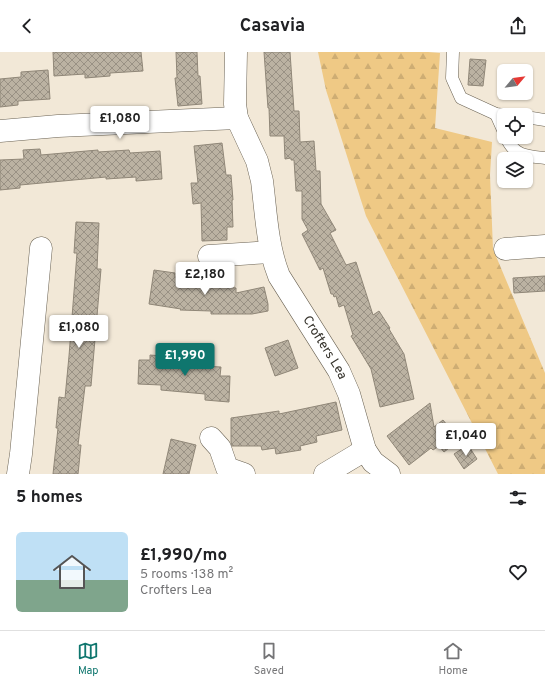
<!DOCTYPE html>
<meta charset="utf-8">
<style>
:root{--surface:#fff;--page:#f6f6f6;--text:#202124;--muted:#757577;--line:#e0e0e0;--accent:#0f766e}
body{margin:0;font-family:Overpass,sans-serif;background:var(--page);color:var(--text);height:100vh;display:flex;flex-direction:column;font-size:15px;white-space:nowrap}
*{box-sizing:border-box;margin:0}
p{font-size:13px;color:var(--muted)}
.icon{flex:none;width:22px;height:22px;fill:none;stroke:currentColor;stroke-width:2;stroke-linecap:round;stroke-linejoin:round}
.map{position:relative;height:422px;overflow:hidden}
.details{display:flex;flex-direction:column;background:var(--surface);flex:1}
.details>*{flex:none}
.needle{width:26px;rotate:61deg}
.tools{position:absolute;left:497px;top:12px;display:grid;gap:8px}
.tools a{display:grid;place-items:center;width:36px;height:36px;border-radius:6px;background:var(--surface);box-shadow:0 1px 3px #0004;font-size:20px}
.price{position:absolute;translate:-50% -34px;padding:0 9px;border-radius:4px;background:#fff;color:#222;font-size:13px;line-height:26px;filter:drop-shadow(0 1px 2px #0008)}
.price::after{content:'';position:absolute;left:50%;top:24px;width:12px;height:9px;margin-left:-6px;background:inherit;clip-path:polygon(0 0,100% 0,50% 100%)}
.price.current{background:var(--accent);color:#fff}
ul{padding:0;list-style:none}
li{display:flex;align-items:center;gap:12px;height:100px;padding:0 16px}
li span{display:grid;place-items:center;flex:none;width:112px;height:80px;border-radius:6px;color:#555}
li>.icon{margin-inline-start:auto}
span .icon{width:48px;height:48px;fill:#fffc;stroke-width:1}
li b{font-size:17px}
h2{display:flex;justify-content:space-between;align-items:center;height:48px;padding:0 16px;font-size:17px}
header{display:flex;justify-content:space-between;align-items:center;height:52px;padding:0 16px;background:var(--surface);font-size:18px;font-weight:700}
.tabs{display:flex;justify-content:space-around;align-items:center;height:56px;border-top:1px solid var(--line);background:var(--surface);font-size:11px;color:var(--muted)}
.tabs a{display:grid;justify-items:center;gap:2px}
.tabs .current{color:var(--accent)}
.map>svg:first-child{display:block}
.forest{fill:url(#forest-firs)}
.building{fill:url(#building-cross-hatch);stroke:#908778}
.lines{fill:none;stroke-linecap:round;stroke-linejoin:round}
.service-casing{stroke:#6a6253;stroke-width:13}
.minor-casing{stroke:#6a6253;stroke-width:23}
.service{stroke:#fff;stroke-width:12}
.minor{stroke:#fff;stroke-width:22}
.labels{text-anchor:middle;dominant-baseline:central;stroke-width:3;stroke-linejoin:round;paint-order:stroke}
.street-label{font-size:13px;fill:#36332c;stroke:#f2e8d7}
</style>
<header><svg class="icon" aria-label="back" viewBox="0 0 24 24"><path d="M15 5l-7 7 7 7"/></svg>Casavia<svg class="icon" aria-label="share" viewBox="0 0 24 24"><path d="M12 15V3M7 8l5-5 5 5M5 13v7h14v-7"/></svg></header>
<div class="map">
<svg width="545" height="422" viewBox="0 0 545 422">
<defs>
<pattern id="forest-firs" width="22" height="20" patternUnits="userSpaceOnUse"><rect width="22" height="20" fill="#efc985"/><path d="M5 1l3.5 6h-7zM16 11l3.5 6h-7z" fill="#cead73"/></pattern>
<pattern id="building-cross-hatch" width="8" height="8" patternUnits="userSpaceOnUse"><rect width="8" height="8" fill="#bbb2a2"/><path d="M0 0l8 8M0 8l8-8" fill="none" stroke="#999184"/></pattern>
</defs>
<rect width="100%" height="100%" fill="#f2e8d7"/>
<path class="forest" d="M318,0h110l12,1 -5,75 57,14 -2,33 3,74 52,124v101h-47l-132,-258 -40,-126z"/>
<g class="building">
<path d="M53,0h88l2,19 -33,2v3l-25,2v-4l-31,2z"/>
<path d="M176,0h21l1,24h2l2,28 -24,2 -3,-28h2z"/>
<path d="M264,0h26l4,59h5l1,31 14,-1 2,30h4l1,33 15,26 -6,3 16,32 10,-3 17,53 6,-4 11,17 -1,1 15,25 10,45 -34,8 -9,-38 -20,-33 2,-1 -9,-30 -5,2 -3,-11 -2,1 -1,-3h-2l-8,-26 -3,2 -18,-36 6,-4 -6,-11v-28h-6l-2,-31h-3v-2l-6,1 -1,-23h-14l-1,-28h-1z"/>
<path d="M470,7l16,1 -3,26 -15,-1z"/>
<path d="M48,18l2,29 -32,2v4l-18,2v-28l21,-2v-5z"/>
<path d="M222,91l4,32h5l2,25h-1l1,27h-6v13l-25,1 -1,-38 -8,1 -2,-21h7l-4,-37z"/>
<path d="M40,97l1,6 57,-5v2l31,-2 1,3 30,-2 2,28 -26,2v-4l-30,2v-2l-86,8v3l-20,2v-30l24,-1 -1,-9z"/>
<path d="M76,170l23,1 -2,46h4l-10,117h-6l-7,59h3l-3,29h-25l5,-46h-2l3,-31 6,1 4,-42 8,-103h-3z"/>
<path d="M154,218l21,3v4l31,1v4l18,1v4l12,1v5l28,-6 4,17v7l-16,3h-41v-3l-31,-1 1,-1 -32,-5z"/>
<path d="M545,224v15l-31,2 -1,-15z"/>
<path d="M288,288l10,28 -23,8 -10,-28z"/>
<path d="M150,303l51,4 -1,7 21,1 -1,9h10l-1,26 -24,-2v-6l-44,-4v-5l-23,-1 1,-24h11z"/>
<path d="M336,350l6,28 -26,6 1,6 -17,4 1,4 -25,4 -1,-6 -13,2 -1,-4h-29l-1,-4v-24l48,-7v3z"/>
<path d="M430,351l4,24 9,-7 16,20 -15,12 -5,-6 -6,4 -2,-2 -22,17 -22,-29z"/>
<path d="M171,387l25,6 -7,29h-26z"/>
<path d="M468,393l9,14 -13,10 -10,-15z"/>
</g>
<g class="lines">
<g class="service-casing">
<g id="service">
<path d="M453,0l-1,26 9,20 35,16 9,1"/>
<path d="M496,62l8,18"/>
<path d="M526,65l19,3"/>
<path d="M506,85c8,19 20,19 39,21"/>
</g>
</g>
<g class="minor-casing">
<g id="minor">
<path id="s1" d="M236,0l-1,52 2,14 20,43 5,20c4,31 5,65 17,95l60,95 10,23 16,56 8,12 16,12"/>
<path d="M0,79l58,-5 179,-8"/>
<path d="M505,197l40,-3"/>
<path d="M209,204l62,-4"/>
<path d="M211,386l9,10 7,20 17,6"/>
<path d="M18,422l3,-20 20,-206"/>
<path d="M325,422l40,-24"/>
</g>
</g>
<use href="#service" class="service"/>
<use href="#minor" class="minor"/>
</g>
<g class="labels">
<g class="street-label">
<text stroke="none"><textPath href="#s1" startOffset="316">Crofters Lea</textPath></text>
</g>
</g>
</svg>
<div class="tools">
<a><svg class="needle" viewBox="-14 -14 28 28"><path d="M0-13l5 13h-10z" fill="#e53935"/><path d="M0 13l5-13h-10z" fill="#757577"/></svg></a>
<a><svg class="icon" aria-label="locate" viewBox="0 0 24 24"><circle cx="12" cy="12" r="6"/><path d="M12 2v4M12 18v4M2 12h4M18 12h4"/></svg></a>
<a><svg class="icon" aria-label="layers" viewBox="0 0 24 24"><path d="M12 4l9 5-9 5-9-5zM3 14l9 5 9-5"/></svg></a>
</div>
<b class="price" style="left:120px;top:88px">£1,080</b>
<b class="price" style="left:205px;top:244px">£2,180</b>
<b class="price" style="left:79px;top:297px">£1,080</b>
<b class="price current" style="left:185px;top:325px">£1,990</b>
<b class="price" style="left:466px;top:405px">£1,040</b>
</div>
<section class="details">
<h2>5 homes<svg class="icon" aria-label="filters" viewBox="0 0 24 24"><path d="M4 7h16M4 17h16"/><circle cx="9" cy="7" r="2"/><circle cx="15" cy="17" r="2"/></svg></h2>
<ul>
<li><span style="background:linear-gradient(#bfe0f5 60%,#7fa58c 0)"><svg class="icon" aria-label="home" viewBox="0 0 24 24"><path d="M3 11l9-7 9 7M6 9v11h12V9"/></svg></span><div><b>£1,990/mo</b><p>5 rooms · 138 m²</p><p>Crofters Lea</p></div><svg class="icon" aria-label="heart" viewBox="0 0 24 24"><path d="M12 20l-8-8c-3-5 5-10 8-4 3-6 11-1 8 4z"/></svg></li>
</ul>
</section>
<nav class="tabs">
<a class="current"><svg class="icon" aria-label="map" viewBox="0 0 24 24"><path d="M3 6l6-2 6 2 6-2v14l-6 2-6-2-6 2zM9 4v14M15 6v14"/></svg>Map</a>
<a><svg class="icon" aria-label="saved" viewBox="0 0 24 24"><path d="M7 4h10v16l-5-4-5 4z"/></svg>Saved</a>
<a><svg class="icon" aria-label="home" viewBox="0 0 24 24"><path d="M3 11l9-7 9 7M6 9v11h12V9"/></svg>Home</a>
</nav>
